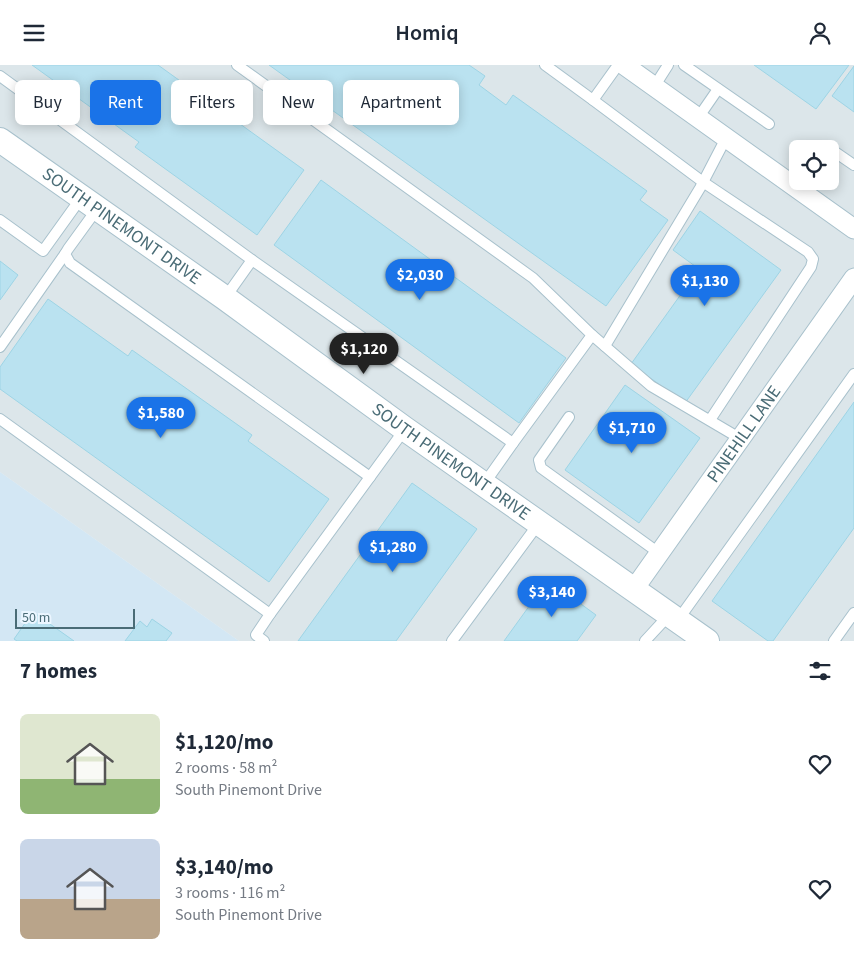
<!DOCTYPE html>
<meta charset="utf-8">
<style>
:root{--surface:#fff;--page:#f6f6f7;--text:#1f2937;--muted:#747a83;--accent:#1a73e8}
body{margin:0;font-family:"Source Sans 3",sans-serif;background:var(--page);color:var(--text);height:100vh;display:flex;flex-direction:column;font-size:19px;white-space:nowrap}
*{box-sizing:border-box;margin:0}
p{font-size:16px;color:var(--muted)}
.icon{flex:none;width:28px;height:28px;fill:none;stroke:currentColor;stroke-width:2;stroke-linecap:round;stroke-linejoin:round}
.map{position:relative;height:576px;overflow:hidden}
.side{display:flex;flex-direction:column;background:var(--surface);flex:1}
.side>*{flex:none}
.guide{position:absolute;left:15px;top:15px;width:500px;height:45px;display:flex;gap:10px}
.controls{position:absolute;left:789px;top:75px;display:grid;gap:10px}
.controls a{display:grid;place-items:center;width:50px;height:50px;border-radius:8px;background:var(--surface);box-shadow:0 2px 12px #0003;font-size:25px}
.scale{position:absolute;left:15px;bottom:12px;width:120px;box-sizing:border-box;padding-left:5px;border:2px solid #4a6c76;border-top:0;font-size:14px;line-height:18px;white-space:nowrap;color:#4a6c76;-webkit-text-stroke:4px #ebf6ff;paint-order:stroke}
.price{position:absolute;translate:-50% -42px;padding:0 11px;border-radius:18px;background:var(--accent);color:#fff;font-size:16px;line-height:32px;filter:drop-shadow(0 1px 2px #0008)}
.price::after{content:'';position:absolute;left:50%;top:30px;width:15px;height:11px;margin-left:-8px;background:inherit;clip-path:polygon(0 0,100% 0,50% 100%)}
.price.current{background:#222;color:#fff}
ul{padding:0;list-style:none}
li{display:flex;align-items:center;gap:15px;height:125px;padding:0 20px}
li span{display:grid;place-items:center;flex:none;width:140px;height:100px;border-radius:8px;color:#555}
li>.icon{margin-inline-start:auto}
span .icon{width:60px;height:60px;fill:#fffc;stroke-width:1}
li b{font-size:21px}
h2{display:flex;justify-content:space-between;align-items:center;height:60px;padding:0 20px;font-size:21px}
.tag{padding:0 18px;border-radius:8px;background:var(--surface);box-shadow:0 2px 12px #0003;font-size:18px;line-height:45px}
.tag.current{background:var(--accent);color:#fff}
header{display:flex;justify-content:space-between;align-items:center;height:65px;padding:0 20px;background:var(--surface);font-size:22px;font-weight:600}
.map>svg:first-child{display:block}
.residential{fill:#d3e7f4}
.industrial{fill:#dce6ea;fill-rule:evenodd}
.building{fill:#bae2f0;stroke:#9dd4e5}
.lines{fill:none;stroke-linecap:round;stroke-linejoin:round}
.service-casing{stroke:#a8c1cc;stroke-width:12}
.minor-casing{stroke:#a8c1cc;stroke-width:21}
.tertiary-casing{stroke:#a8c1cc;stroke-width:26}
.service{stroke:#fff;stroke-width:10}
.minor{stroke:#fff;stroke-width:19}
.tertiary{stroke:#fff;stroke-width:24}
.labels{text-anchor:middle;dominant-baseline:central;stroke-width:4;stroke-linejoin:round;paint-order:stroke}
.street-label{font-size:18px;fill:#4a6c76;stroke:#ebf6ff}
</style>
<header><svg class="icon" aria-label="menu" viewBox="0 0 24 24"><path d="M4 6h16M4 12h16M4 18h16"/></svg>Homiq<svg class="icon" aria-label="person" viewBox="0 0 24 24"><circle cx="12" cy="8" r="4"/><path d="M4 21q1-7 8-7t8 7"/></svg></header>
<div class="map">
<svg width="854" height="576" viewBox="0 0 854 576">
<rect width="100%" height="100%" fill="#e5f2fc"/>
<path class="residential" d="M0,407l239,169h-239z"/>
<path class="industrial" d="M0,0h854v576h-615l-239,-169zM798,84h32v32h-32z"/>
<g class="building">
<path d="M32,0h126l146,105 -47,65 -122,-88 4,-5z"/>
<path d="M269,0h200l16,11 -6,9 27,20 7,-10 134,96 -7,9 28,20 -62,86z"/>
<path d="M754,0h95l-33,44z"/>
<path d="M854,1v46l-22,-16z"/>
<path d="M321,115l245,178 -47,65 -245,-178z"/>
<path d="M700,146l81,59 -96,133 -54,-39 68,-95 -26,-19z"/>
<path d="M0,196l18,14 -18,25z"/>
<path d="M48,234l80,57 4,-6 120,85 -4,6 81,58 -60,83 -269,-193v-22z"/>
<path d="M625,320l75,53 -61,85 -74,-53z"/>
<path d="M854,337v126l-81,113h-5l-56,-40z"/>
<path d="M412,418l65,46 -81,112h-98z"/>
<path d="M548,515l48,35 -19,26h-73z"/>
<path d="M33,547l41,29h-57l-3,-2z"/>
<path d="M152,554l20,14 -6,8h-41l15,-20 7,6z"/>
</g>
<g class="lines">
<g class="service-casing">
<g id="service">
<path d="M237,0l296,213 59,57 59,51 90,53"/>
<path d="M545,0l48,35"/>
<path d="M618,0l-25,35 110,82 105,70 5,7 -2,8 -101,153"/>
<path d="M684,0l85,59"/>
<path d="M0,11l252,184 261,183 -29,41"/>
<path d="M654,22l14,-22"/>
<path d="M698,53l20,-29"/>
<path d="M830,88l2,-3 22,15"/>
<path d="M802,127l7,-11"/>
<path d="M97,144l-29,40 -3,5 5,9 300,214"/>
<path d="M0,155l43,31 38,-53"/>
<path d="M225,233l27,-38"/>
<path d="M605,281l95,-158 26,-50"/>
<path d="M0,282l65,-93"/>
<path d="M569,352l-30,43 2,8 118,85"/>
<path d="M0,354l270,195 135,-185"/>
<path d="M513,378l79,-108"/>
<path d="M678,555l176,-246"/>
<path d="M264,576l-8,-6 14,-21"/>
<path d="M452,576l87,-118"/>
<path d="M645,576l24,-26"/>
<path d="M834,576l20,-28"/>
</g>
</g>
<g class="minor-casing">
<g id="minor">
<path d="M624,0l230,164"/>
<path id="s1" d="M634,524l220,-311"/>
</g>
</g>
<g class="tertiary-casing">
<g id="tertiary">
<path id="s2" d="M0,75l225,158 180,131 302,212"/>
</g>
</g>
<use href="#service" class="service"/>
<use href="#minor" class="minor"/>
<use href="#tertiary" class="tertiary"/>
</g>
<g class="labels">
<g class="street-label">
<text stroke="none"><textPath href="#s2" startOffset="149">SOUTH PINEMONT DRIVE</textPath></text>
<text stroke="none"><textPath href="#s1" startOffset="190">PINEHILL LANE</textPath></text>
<text stroke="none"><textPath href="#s2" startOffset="554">SOUTH PINEMONT DRIVE</textPath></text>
</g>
</g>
</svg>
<div class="controls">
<a><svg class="icon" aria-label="locate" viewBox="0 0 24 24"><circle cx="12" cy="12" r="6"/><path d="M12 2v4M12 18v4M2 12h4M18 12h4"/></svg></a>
</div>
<div class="scale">50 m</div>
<b class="price" style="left:420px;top:236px">$2,030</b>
<b class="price" style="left:705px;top:242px">$1,130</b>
<b class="price current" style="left:364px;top:310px">$1,120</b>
<b class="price" style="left:161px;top:374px">$1,580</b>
<b class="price" style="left:632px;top:389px">$1,710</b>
<b class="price" style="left:393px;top:508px">$1,280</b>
<b class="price" style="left:552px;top:553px">$3,140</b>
<div class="guide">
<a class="tag">Buy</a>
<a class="tag current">Rent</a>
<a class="tag">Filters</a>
<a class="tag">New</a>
<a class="tag">Apartment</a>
</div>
</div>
<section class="side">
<h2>7 homes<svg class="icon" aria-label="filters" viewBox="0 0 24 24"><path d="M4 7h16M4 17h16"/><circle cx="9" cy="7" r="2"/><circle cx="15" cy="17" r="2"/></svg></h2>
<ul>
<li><span style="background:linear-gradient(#dfe7d0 65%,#8fb573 0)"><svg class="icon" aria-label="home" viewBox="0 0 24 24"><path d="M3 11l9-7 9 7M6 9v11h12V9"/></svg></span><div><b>$1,120/mo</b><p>2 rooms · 58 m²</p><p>South Pinemont Drive</p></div><svg class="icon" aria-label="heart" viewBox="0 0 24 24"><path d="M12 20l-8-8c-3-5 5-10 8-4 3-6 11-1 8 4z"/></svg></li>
<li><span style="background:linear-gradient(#c9d6e8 60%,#b9a48a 0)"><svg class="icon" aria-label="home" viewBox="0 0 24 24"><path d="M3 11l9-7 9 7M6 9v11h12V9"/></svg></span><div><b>$3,140/mo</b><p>3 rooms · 116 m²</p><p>South Pinemont Drive</p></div><svg class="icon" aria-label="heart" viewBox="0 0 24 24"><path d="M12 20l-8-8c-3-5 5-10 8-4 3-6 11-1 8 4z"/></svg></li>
</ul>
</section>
